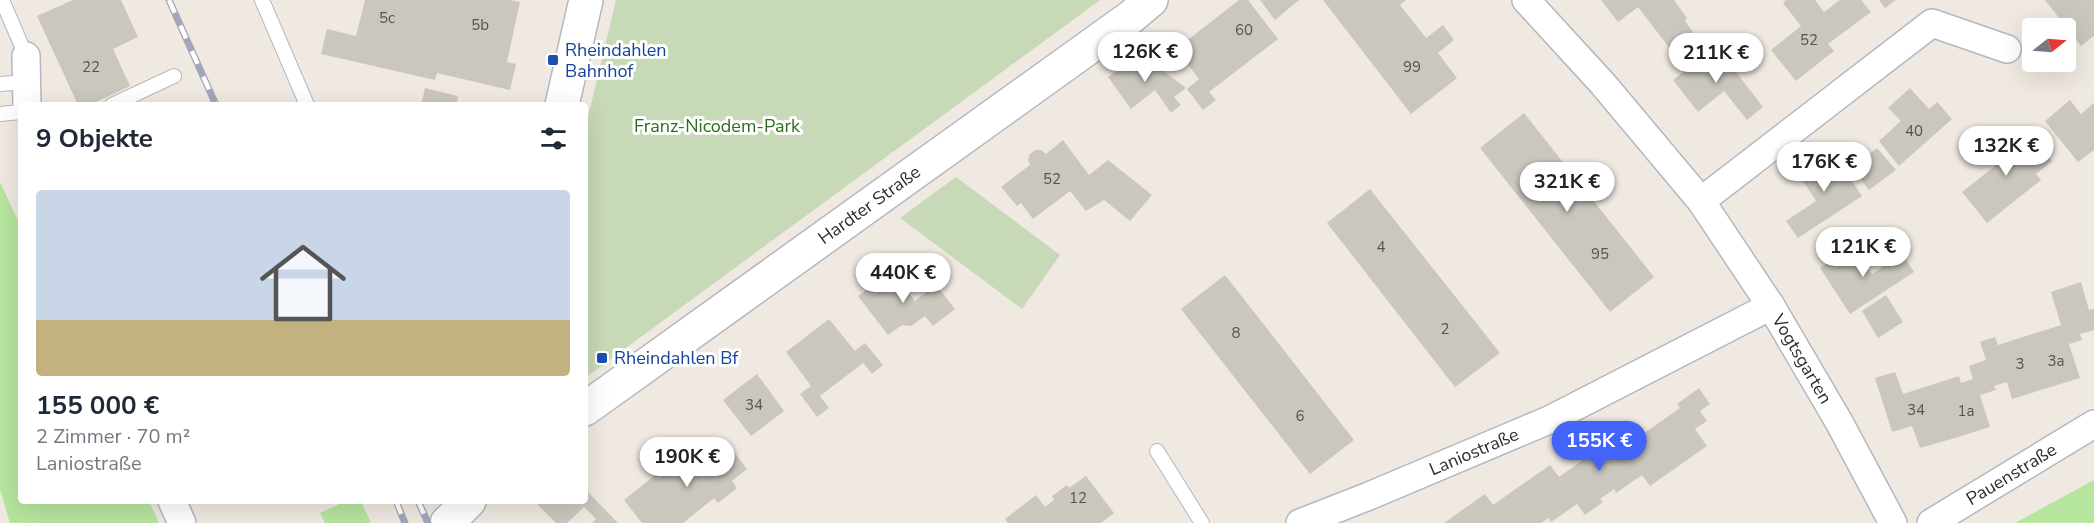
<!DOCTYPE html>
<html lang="de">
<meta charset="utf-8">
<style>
:root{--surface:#fff;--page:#f2f2f3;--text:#1f2937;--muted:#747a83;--accent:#4264fb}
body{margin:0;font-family:"Nunito Sans",sans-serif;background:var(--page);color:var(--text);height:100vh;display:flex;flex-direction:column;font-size:22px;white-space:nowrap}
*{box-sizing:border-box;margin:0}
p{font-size:20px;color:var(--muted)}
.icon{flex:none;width:33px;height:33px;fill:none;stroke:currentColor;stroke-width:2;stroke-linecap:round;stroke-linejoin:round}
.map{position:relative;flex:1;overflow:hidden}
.details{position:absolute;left:18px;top:102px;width:570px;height:402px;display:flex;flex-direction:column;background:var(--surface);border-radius:6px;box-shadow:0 6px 24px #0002}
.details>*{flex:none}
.needle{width:39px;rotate:73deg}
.controls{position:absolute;left:2022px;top:18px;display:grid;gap:12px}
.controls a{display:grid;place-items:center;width:54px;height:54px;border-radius:6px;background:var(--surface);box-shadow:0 6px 24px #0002;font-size:30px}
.price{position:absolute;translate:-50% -51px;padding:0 14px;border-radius:21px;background:#fff;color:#222;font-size:20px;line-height:39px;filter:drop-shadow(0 2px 3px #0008)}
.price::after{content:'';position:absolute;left:50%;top:36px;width:18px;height:14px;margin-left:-9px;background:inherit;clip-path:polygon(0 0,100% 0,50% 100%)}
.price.current{background:var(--accent);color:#fff}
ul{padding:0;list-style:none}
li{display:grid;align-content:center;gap:12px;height:318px;padding:0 18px}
li span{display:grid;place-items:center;height:186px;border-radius:6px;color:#555}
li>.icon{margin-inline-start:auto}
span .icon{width:108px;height:108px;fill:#fffc;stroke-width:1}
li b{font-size:26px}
h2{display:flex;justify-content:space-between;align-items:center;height:72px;padding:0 18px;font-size:26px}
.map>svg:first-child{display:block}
.green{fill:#b6e59e}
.cemetery{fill:#c8d9b8}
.building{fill:#cbc7bf}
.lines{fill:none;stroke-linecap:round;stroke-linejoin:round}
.lane-casing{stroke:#b4b7c1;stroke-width:16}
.street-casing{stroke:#b4b7c1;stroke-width:30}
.secondary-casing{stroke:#b4b7c1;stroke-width:36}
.lane{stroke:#fff;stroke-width:14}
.street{stroke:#fff;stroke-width:27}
.secondary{stroke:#fff;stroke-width:33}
.rail-casing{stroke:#a3a6b8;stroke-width:7}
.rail{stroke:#fff;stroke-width:4.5;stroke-dasharray:14;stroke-linecap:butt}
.transit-dot{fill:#1a4fb4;stroke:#fff;stroke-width:2}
.labels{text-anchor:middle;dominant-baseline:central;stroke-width:6;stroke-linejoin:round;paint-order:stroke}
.number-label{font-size:15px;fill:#555452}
.transit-label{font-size:18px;fill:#164399;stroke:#fff;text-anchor:start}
.park-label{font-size:18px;fill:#2c6e1b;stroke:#fff}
.street-label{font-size:18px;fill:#2e2e2e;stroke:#fff}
</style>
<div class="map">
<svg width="2094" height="523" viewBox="0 0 2094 523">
<rect width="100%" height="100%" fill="#efe9e1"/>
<g class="green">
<path d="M0,182l21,45v274h128l10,22h-149l-10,-34z"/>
<path d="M2094,480v43h-79z"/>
<path d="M341,501h20l10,22h-46l-5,-10 22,-10z"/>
</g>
<g class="cemetery">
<path d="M616,0h484l-515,378v-248z"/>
<path d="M956,177l104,78 -38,54 -122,-91z"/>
</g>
<g class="building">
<path d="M73,0h48l17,37 -25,12 17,37 -40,19h-12l-41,-89z"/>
<path d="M365,0h146l9,2 -13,60 9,2 -6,26 -73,-17 -2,7 -114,-26 6,-25 29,7z"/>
<path d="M1239,0h9l30,39 -69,53 7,8 -13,10 -16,-21 12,-10 -23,-30z"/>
<path d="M1260,0h39l-24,20z"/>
<path d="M1323,0h83l-6,5 26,33 17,-13 11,15 -16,13 19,25 -46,36z"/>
<path d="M1601,0h73l13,18 -2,3 8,11 -22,18 -33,-43 -20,15z"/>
<path d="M1786,0h29l9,12 16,-12h21l10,12 -43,32 6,7 -38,30 -25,-31 30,-24 -18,-23z"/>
<path d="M1879,0h17l-11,8z"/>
<path d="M2045,0h49v36l-13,10z"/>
<path d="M1716,46l47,61 -16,13 -23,-29 -26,21 -25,-32z"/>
<path d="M1139,53l14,17 5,-3 28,21 -12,9 7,8 -10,8 -16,-23 -24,19 -23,-32z"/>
<path d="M425,88l33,8 -1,6 8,3h-44z"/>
<path d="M1910,88l19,21 8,-7 15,17 -53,47 -20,-25 22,-20 -13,-13z"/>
<path d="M2070,100l11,14 13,-11v47l-16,12 -33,-41z"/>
<path d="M1524,113l130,164 -44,35 -130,-164z"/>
<path d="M2006,136l13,16 15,-12 18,21 -16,13 5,6 -54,43 -25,-31 33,-26 -11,-13z"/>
<path d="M1063,140l26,35 19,-15 44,35 -22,26 -26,-21 -18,11 -16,-20 -37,28 -12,-16 -4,3 -16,-19 29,-22 -2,-5 2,-6 5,-4h6l5,4z"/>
<path d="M1877,148l19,22 -27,20 -17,-22z"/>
<path d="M1831,150l31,46 -64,42 -12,-17 30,-20 -18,-28z"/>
<path d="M1370,189l130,164 -45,34 -128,-164z"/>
<path d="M1853,246l19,28 30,-20 12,18 -64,42 -30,-46z"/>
<path d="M892,271l23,30 21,-16 19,24 -22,17 -8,-10 -14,10 -9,-1 -14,10 -30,-39z"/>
<path d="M1225,275l129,165 -44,34 -129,-165z"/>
<path d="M2081,282l8,28 5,-1v21l-14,4 2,6 -13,4 11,34 -68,21 -5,-17 -13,4 2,4 -16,5 10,32 -35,11 -35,10 -8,-22 -20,6 -17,-54 20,-6 8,22 56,-18 2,7 12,-4 -4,-13 17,-6 -6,-18 15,-5 3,8 63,-20 -10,-33z"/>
<path d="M1886,295l17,27 -25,16 -16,-27z"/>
<path d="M829,319l26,32 10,-8 18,22 -11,9 -9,-11 -43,33 9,12 -12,9 -17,-23 11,-8 -25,-34z"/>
<path d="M757,374l27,37 -33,25 -28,-36z"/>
<path d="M1699,388l11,16 -10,7 7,10 -12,8 12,17 -57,40 -8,-11 -26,18 -2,-4 -14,10 3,3 -18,13 -8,-11 -26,18 -3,-4 -7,5h-97l41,-29 8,11 57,-40 9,12 56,-40 8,11 57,-40 -3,-4z"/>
<path d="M727,443l20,26 -15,12 5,7 -19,15 -4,-5 -31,25h-41l-18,-23 40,-32 4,5 19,-14 3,4 18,-14 4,6z"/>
<path d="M1086,476l28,37 -13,10h-93l-3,-4 31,-24 9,12 9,-7 -2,-4 15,-11 2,3z"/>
<path d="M585,489l33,34h-26l4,-4 -12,-12 -17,16h-11l-22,-22h51z"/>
</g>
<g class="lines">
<g class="lane-casing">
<g id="lane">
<path d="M2,0l24,56"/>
<path d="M262,0l45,105"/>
<path d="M0,84l27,-2"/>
<path d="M112,105l62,-29"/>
<path d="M0,114l21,-2"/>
<path d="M1157,451l45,72"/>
</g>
</g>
<g class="street-casing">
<g id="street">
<path id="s1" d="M1526,0l77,84 98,117 70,105 68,116 54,101"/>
<path d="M26,56l1,49"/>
<path d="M1701,201l231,-178 75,26"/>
<path d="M172,501l10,22"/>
<path id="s2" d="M1300,523l69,-27 180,-76 222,-114"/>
<path id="s3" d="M1931,523l163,-99"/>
</g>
</g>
<g class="secondary-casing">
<g id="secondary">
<path d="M562,105l24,-105"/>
<path id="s4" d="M585,409l546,-392 20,-17"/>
<path d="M447,523l22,-22"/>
</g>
</g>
<use href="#lane" class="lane"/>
<use href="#street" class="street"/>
<use href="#secondary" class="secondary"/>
<g class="rail-casing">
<g id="rail">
<path d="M169,0l47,105"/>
<path d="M396,501l9,22"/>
<path d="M418,501l10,22"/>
</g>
</g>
<use href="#rail" class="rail"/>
</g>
<g class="transit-dot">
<rect x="547" y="54" width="12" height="12" rx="3"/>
<rect x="596" y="352" width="12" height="12" rx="3"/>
</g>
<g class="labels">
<g class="number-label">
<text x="387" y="18">5c</text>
<text x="480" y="25">5b</text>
<text x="1244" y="30">60</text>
<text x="1809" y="40">52</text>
<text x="91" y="67">22</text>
<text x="1412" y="67">99</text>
<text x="1914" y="131">40</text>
<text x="1052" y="179">52</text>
<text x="1381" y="247">4</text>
<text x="1600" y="254">95</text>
<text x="1445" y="329">2</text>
<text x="1236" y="333">8</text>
<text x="2056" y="361">3a</text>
<text x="2020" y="364">3</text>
<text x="754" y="405">34</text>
<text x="1916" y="410">34</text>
<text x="1966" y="411">1a</text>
<text x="1300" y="416">6</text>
<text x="1078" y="498">12</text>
</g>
<g class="transit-label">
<text x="565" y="50">Rheindahlen<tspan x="565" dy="21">Bahnhof</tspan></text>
<text x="614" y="358">Rheindahlen Bf</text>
</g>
<g class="park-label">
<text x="717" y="126">Franz-Nicodem-Park</text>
</g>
<g class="street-label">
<text stroke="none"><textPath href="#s4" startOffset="350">Hardter Straße</textPath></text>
<text stroke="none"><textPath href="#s1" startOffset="454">Vogtsgarten</textPath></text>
<text stroke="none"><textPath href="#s2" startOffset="188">Laniostraße</textPath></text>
<text stroke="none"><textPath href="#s3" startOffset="94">Pauenstraße</textPath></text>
</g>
</g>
</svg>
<div class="controls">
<a><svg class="needle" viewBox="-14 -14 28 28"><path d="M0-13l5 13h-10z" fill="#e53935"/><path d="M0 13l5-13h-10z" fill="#747a83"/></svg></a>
</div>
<b class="price" style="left:1145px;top:83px">126K €</b>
<b class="price" style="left:1716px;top:84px">211K €</b>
<b class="price" style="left:2006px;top:177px">132K €</b>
<b class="price" style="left:1824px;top:193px">176K €</b>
<b class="price" style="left:1567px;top:213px">321K €</b>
<b class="price" style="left:1863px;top:278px">121K €</b>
<b class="price" style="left:903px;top:304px">440K €</b>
<b class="price current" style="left:1599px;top:472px">155K €</b>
<b class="price" style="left:687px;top:488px">190K €</b>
<section class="details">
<h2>9 Objekte<svg class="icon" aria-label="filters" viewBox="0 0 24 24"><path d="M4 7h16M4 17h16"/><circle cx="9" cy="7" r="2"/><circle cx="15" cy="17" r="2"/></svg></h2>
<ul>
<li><span style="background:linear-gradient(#c9d6e8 70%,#c2b280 0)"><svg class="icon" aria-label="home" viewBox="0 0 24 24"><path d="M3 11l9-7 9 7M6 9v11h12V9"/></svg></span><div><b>155 000 €</b><p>2 Zimmer · 70 m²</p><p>Laniostraße</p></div></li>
</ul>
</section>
</div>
